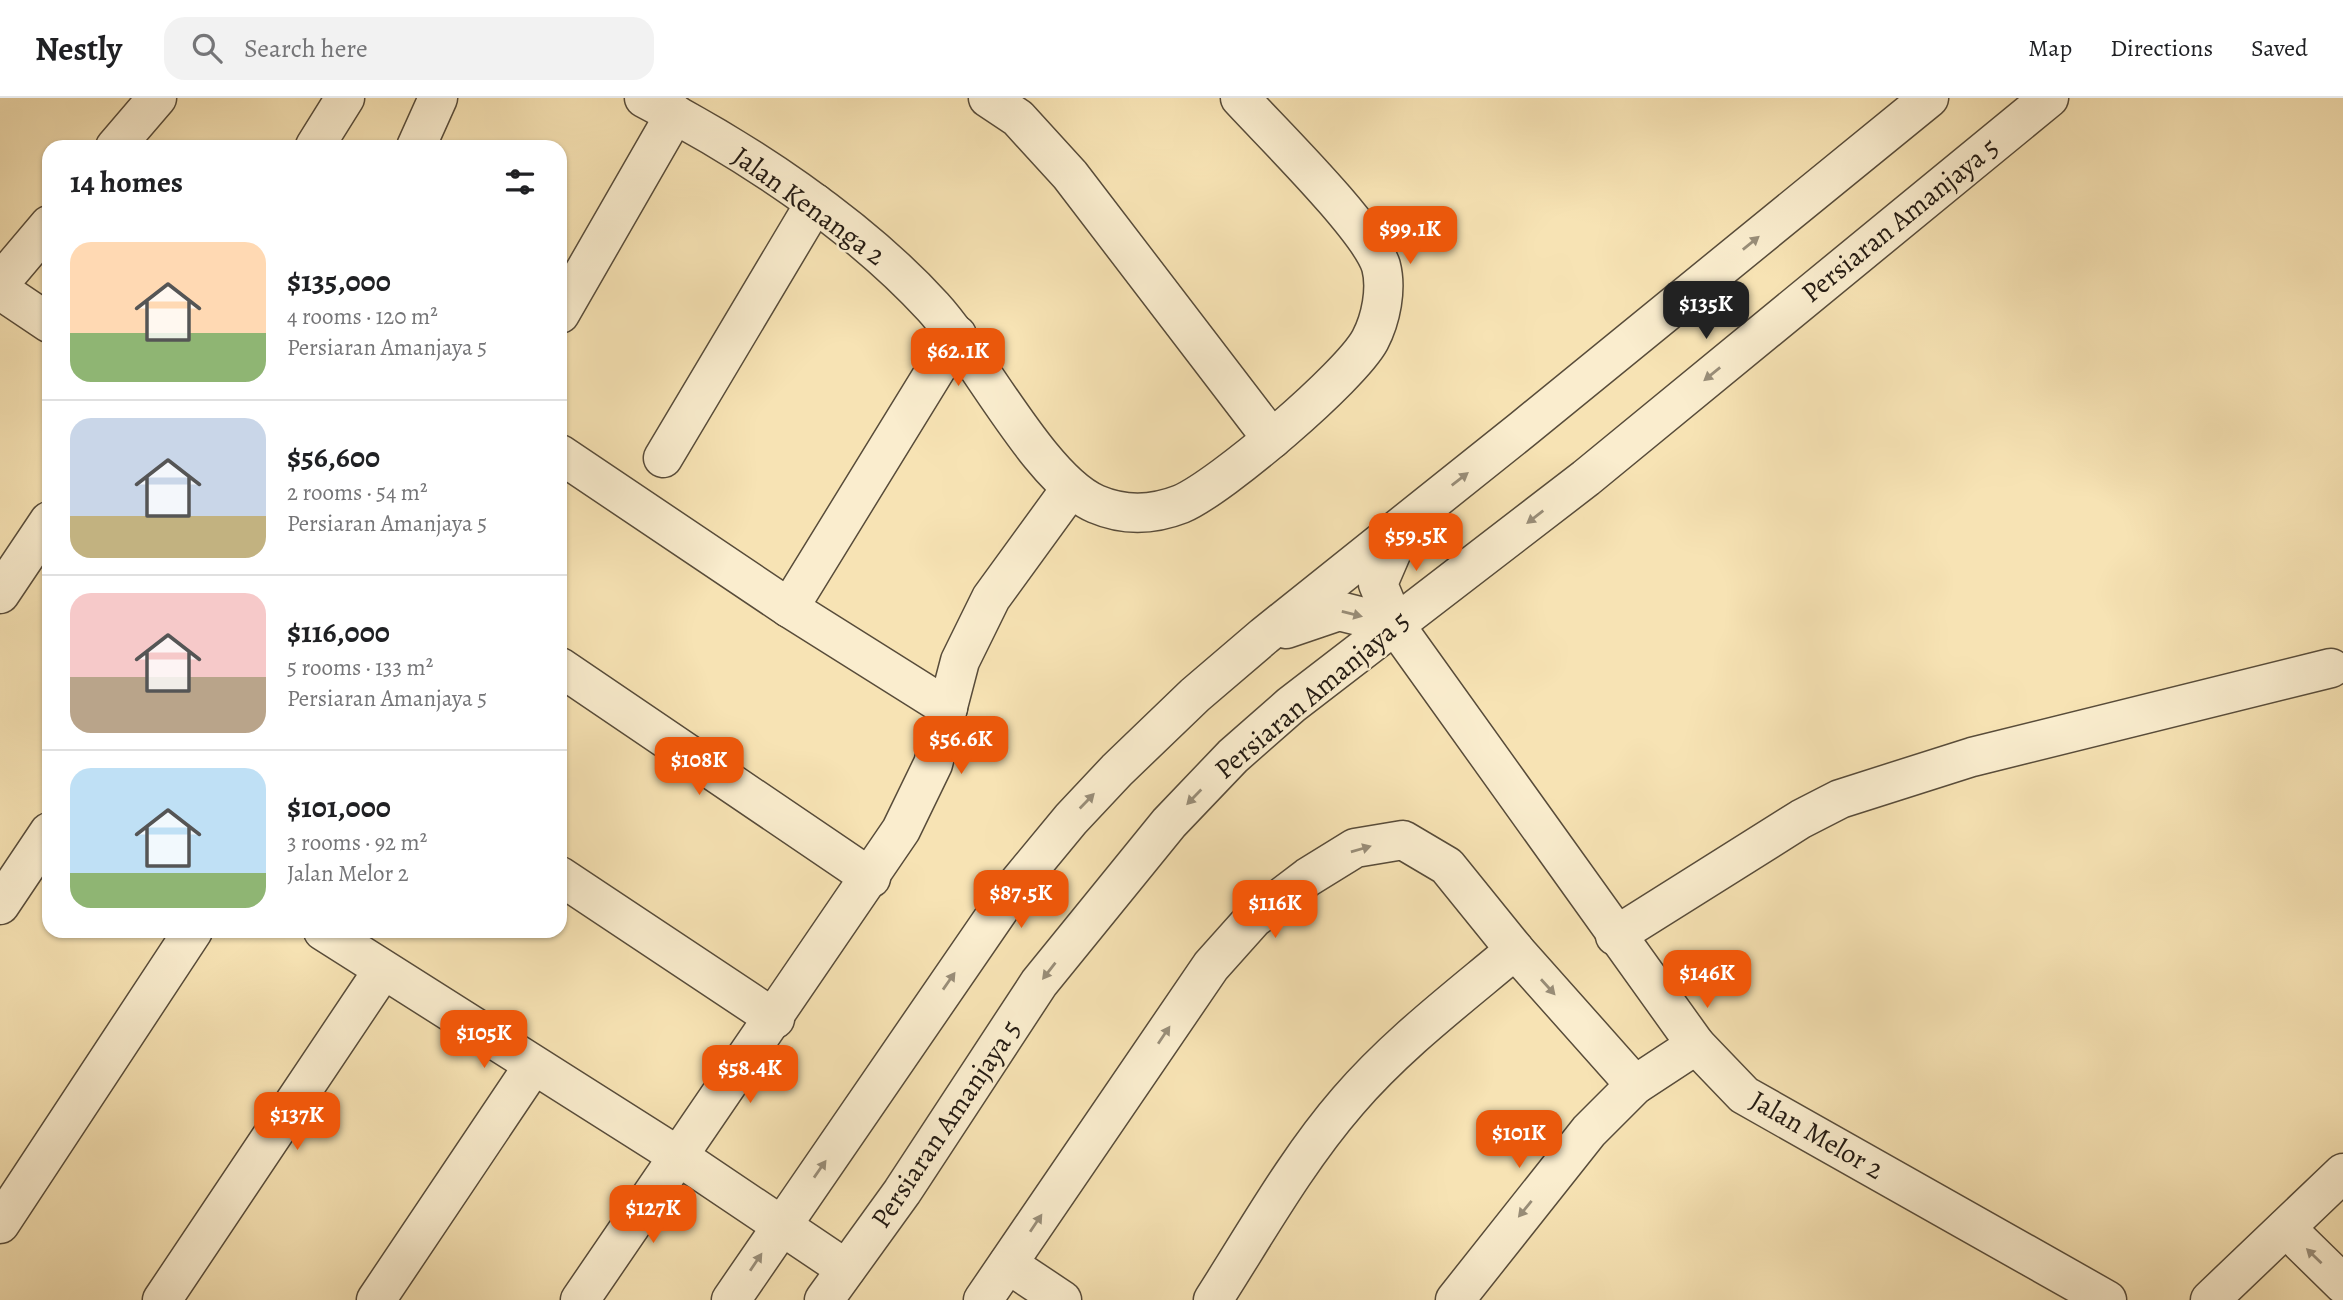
<!DOCTYPE html>
<meta charset="utf-8">
<style>
:root{--surface:#fff;--page:#f2f2f2;--text:#202124;--muted:#757577;--line:#e0e0e0;--accent:#ea580c}
body{margin:0;font-family:Alegreya,serif;background:var(--page);color:var(--text);height:100vh;display:flex;flex-direction:column;font-size:26px;white-space:nowrap}
*{box-sizing:border-box;margin:0}
p{font-size:23px;color:var(--muted)}
.icon{flex:none;width:38px;height:38px;fill:none;stroke:currentColor;stroke-width:2;stroke-linecap:round;stroke-linejoin:round}
.map{position:relative;flex:1;overflow:hidden}
.drawer{position:absolute;left:42px;top:42px;width:525px;height:798px;display:flex;flex-direction:column;background:var(--surface);border-radius:21px;box-shadow:0 2px 5px #0004}
.drawer>*{flex:none}
.price{position:absolute;translate:-50% -60px;padding:0 16px;border-radius:14px;background:var(--accent);color:#fff;font-size:23px;line-height:46px;filter:drop-shadow(0 2px 4px #0008)}
.price::after{content:'';position:absolute;left:50%;top:42px;width:21px;height:16px;margin-left:-10px;background:inherit;clip-path:polygon(0 0,100% 0,50% 100%)}
.price.active{background:#222;color:#fff}
ul{padding:0;list-style:none}
li{display:flex;align-items:center;gap:21px;height:175px;padding:0 28px}
li+li{border-top:2px solid var(--line)}
li span{display:grid;place-items:center;flex:none;width:196px;height:140px;border-radius:21px;color:#555}
li>.icon{margin-inline-start:auto}
span .icon{width:84px;height:84px;fill:#fffc;stroke-width:1}
li b{font-size:30px}
h2{display:flex;justify-content:space-between;align-items:center;height:84px;padding:0 28px;font-size:30px}
header{display:flex;align-items:center;gap:42px;box-sizing:border-box;height:98px;padding:0 35px;background:var(--surface);border-bottom:2px solid var(--line)}
header strong{font-size:33px}
nav{display:flex;gap:38px;margin-inline-start:auto;font-size:24px}
.search{width:490px;height:63px;background:var(--page);display:flex;align-items:center;gap:18px;box-sizing:border-box;padding:0 24px;border-radius:21px;color:var(--muted);font-size:26px}
.map>svg:first-child{display:block}
.lines{fill:none;stroke-linecap:round;stroke-linejoin:round}
.minor-casing{stroke:#584c3a;stroke-width:41}
.minor{stroke:#faedce;stroke-width:38}
.oneway{fill:#998e79}
.labels{text-anchor:middle;dominant-baseline:central;stroke-width:5;stroke-linejoin:round;paint-order:stroke}
.street-label{font-size:28px;fill:#231a12;stroke:#faedce}
</style>
<header>
<strong>Nestly</strong>
<div class="search"><svg class="icon" aria-label="search" viewBox="0 0 24 24"><circle cx="10" cy="10" r="6"/><path d="M15 15l6 6"/></svg>Search here</div>
<nav><a>Map</a><a>Directions</a><a>Saved</a></nav>
</header>
<div class="map">
<svg width="2343" height="1202" viewBox="0 0 2343 1202">
<rect width="100%" height="100%" fill="#f7e3b4"/>
<filter id="stains"><feTurbulence type="fractalNoise" baseFrequency=".00286" numOctaves="4"/><feColorMatrix values="0 0 0 0 .2 0 0 0 0 .09 0 0 0 0 .02 0 0 0 .5 -.17"/></filter>
<radialGradient id="worn" r=".72"><stop offset=".6" stop-color="#630" stop-opacity="0"/><stop offset="1" stop-color="#630" stop-opacity=".3"/></radialGradient>
<g class="lines">
<g class="minor-casing">
<g id="minor">
<path d="M644,0c101,52 212,125 289,209 45,49 107,173 163,197 28,12 57,11 85,0 40,-17 169,-127 189,-164 11,-21 17,-51 11,-74 -12,-38 -109,-133 -141,-168"/>
<path d="M988,0l30,20 52,57 202,264"/>
<path d="M315,48l30,-48"/>
<path d="M115,49l42,-49"/>
<path d="M416,49l22,-49"/>
<path d="M0,185l49,-58"/>
<path d="M0,192l49,33"/>
<path d="M560,216l115,-200"/>
<path d="M560,356l229,154 159,100"/>
<path d="M663,360l152,-255"/>
<path d="M1403,428l-25,58 17,41 301,420 48,50 363,205"/>
<path d="M0,496l49,-73"/>
<path d="M789,510l168,-273"/>
<path d="M1286,531l53,-18 56,14"/>
<path d="M560,569l311,211"/>
<path d="M560,778l215,143"/>
<path d="M0,807l49,-73"/>
<path d="M323,833l355,225 168,113"/>
<path d="M1615,838l186,-117 39,-20 132,-42 359,-89"/>
<path d="M0,1126l193,-293"/>
<path d="M2286,1130l57,56"/>
<path d="M1008,1166l54,36"/>
<path d="M162,1202l221,-330"/>
<path d="M376,1202l157,-234"/>
<path d="M580,1202l321,-470 32,-66 27,-103 31,-63 80,-110"/>
<path d="M731,1202l283,-412 57,-69 46,-49 78,-75 69,-59 259,-207 406,-331"/>
<path d="M824,1202l78,-108 137,-209 130,-160 64,-67 58,-51 295,-227 463,-380"/>
<path d="M983,1202l228,-334 42,-47 55,-42 47,-29 48,-8 44,26 68,84 120,135"/>
<path d="M1213,1202c43,-67 83,-139 135,-199 49,-57 110,-103 167,-151"/>
<path d="M1455,1202l134,-169 46,-46 61,-40"/>
<path d="M2210,1202l133,-127"/>
</g>
</g>
<use href="#minor" class="minor"/>
</g>
<defs><path id="oneway-solid" d="M-6-.8H1V-3.2L6.5 0L1 3.2V.8H-6Z" transform="scale(1.75)"/></defs>
<g class="oneway">
<use href="#oneway-solid" transform="translate(1751 145) rotate(-39)"/>
<use href="#oneway-solid" transform="translate(1712 276) rotate(141)"/>
<use href="#oneway-solid" transform="translate(1460 381) rotate(-38)"/>
<use href="#oneway-solid" transform="translate(1535 419) rotate(142)"/>
<use href="#oneway-solid" transform="translate(1352 516) rotate(14)"/>
<use href="#oneway-solid" transform="translate(1194 699) rotate(134)"/>
<use href="#oneway-solid" transform="translate(1087 703) rotate(-46)"/>
<use href="#oneway-solid" transform="translate(1361 751) rotate(-16)"/>
<use href="#oneway-solid" transform="translate(1049 873) rotate(128)"/>
<use href="#oneway-solid" transform="translate(949 883) rotate(-55)"/>
<use href="#oneway-solid" transform="translate(1548 889) rotate(48)"/>
<use href="#oneway-solid" transform="translate(1164 937) rotate(-56)"/>
<use href="#oneway-solid" transform="translate(820 1071) rotate(-55)"/>
<use href="#oneway-solid" transform="translate(1525 1111) rotate(129)"/>
<use href="#oneway-solid" transform="translate(1036 1125) rotate(-56)"/>
<use href="#oneway-solid" transform="translate(2314 1158) rotate(-136)"/>
<use href="#oneway-solid" transform="translate(756 1164) rotate(-56)"/>
</g>
<g class="labels">
<g class="street-label">
<text transform="translate(809 108) rotate(36)">Jalan Kenanga 2</text>
<text transform="translate(1900 122) rotate(-39)">Persiaran Amanjaya 5</text>
<text transform="translate(1312 597) rotate(-40)">Persiaran Amanjaya 5</text>
<text transform="translate(946 1026) rotate(-56)">Persiaran Amanjaya 5</text>
<text transform="translate(1817 1037) rotate(30)">Jalan Melor 2</text>
</g>
</g>
<rect width="100%" height="100%" filter="url(#stains)"/>
<rect width="100%" height="100%" fill="url(#worn)"/>
</svg>
<b class="price" style="left:1410px;top:168px">$99.1K</b>
<b class="price active" style="left:1706px;top:243px">$135K</b>
<b class="price" style="left:958px;top:290px">$62.1K</b>
<b class="price" style="left:1416px;top:475px">$59.5K</b>
<b class="price" style="left:961px;top:678px">$56.6K</b>
<b class="price" style="left:699px;top:699px">$108K</b>
<b class="price" style="left:1021px;top:832px">$87.5K</b>
<b class="price" style="left:1275px;top:842px">$116K</b>
<b class="price" style="left:1707px;top:912px">$146K</b>
<b class="price" style="left:484px;top:972px">$105K</b>
<b class="price" style="left:750px;top:1007px">$58.4K</b>
<b class="price" style="left:297px;top:1054px">$137K</b>
<b class="price" style="left:1519px;top:1072px">$101K</b>
<b class="price" style="left:653px;top:1147px">$127K</b>
<section class="drawer">
<h2>14 homes<svg class="icon" aria-label="filters" viewBox="0 0 24 24"><path d="M4 7h16M4 17h16"/><circle cx="9" cy="7" r="2"/><circle cx="15" cy="17" r="2"/></svg></h2>
<ul>
<li><span style="background:linear-gradient(#ffd9b3 65%,#8fb573 0)"><svg class="icon" aria-label="home" viewBox="0 0 24 24"><path d="M3 11l9-7 9 7M6 9v11h12V9"/></svg></span><div><b>$135,000</b><p>4 rooms · 120 m²</p><p>Persiaran Amanjaya 5</p></div></li>
<li><span style="background:linear-gradient(#c9d6e8 70%,#c2b280 0)"><svg class="icon" aria-label="home" viewBox="0 0 24 24"><path d="M3 11l9-7 9 7M6 9v11h12V9"/></svg></span><div><b>$56,600</b><p>2 rooms · 54 m²</p><p>Persiaran Amanjaya 5</p></div></li>
<li><span style="background:linear-gradient(#f6c9c9 60%,#b9a48a 0)"><svg class="icon" aria-label="home" viewBox="0 0 24 24"><path d="M3 11l9-7 9 7M6 9v11h12V9"/></svg></span><div><b>$116,000</b><p>5 rooms · 133 m²</p><p>Persiaran Amanjaya 5</p></div></li>
<li><span style="background:linear-gradient(#bfe0f5 75%,#8fb573 0)"><svg class="icon" aria-label="home" viewBox="0 0 24 24"><path d="M3 11l9-7 9 7M6 9v11h12V9"/></svg></span><div><b>$101,000</b><p>3 rooms · 92 m²</p><p>Jalan Melor 2</p></div></li>
</ul>
</section>
</div>
